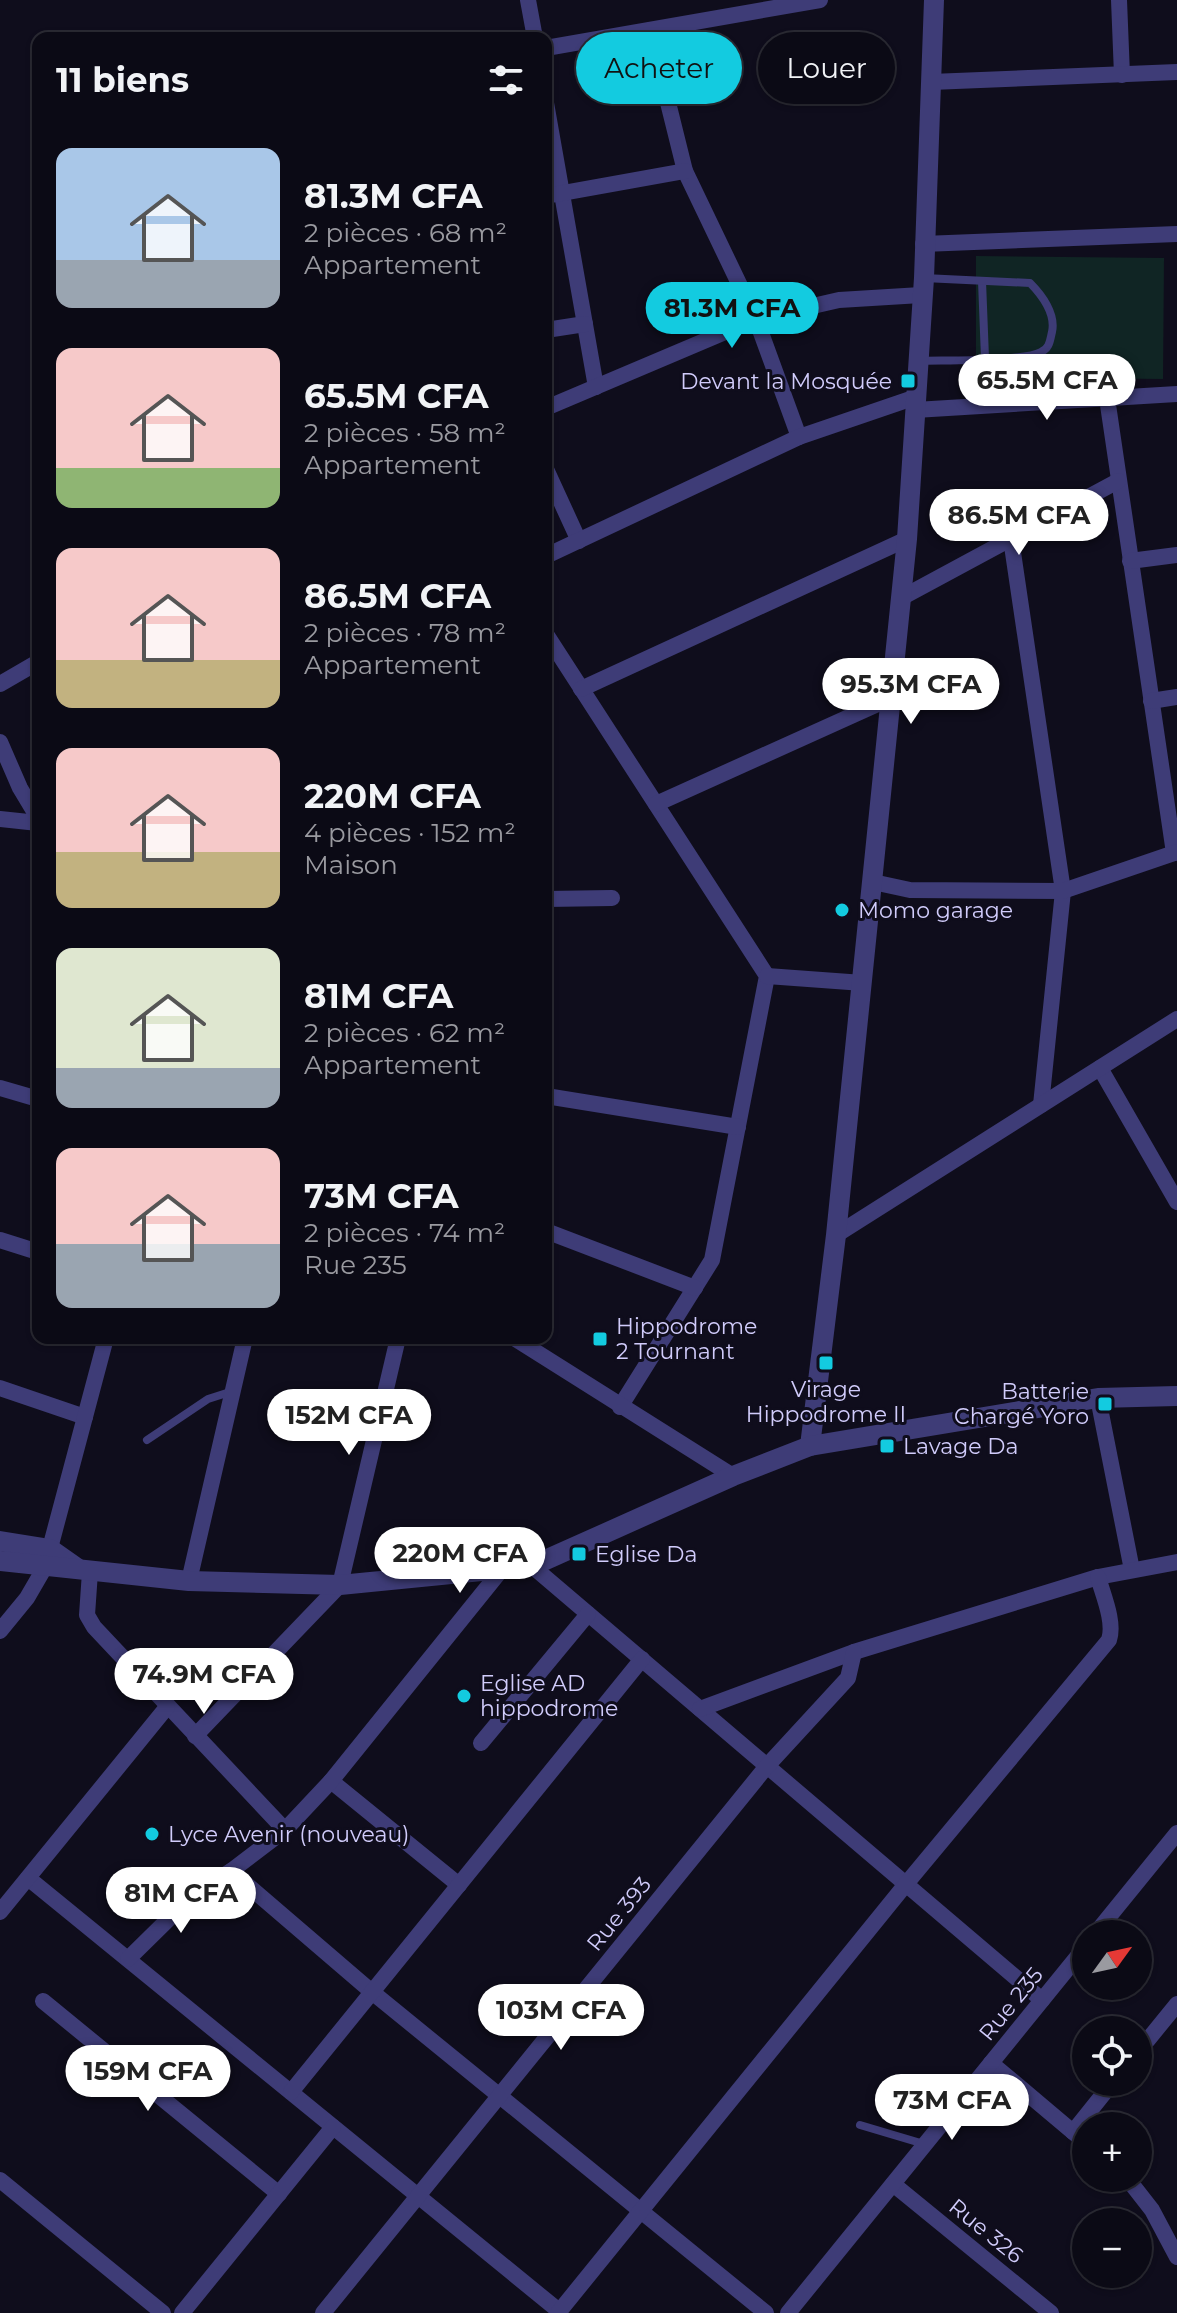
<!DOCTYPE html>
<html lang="fr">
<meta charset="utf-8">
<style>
:root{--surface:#0b0a15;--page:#191822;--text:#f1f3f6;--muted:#9a9aa0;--line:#2b2b34;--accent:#13cbe0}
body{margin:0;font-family:Montserrat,sans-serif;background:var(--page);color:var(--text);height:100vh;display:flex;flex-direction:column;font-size:30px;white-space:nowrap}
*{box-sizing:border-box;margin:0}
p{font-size:26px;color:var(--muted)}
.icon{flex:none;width:44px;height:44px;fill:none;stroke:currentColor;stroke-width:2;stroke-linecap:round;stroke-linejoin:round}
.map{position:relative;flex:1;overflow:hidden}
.drawer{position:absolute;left:32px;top:32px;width:520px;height:1312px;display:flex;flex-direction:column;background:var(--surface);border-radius:16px;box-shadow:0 2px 6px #0004,0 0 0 2px var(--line)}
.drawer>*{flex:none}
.top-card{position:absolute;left:576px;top:32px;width:480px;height:72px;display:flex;gap:16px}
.needle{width:52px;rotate:57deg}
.tools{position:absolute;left:1072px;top:1920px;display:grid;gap:16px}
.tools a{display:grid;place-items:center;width:80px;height:80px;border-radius:50%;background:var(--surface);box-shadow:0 2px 6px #0004,0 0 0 2px var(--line);font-size:40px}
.price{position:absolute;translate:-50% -68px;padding:0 18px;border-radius:28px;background:#fff;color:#222;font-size:26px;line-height:52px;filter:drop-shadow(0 2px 4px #0008)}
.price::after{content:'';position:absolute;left:50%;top:48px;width:24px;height:18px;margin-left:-12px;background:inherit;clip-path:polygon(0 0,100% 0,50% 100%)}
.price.active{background:var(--accent);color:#111}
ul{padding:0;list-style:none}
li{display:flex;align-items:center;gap:24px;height:200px;padding:0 24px}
li span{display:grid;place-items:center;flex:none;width:224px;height:160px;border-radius:16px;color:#555}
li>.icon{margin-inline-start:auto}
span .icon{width:96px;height:96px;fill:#fffc;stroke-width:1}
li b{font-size:34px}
h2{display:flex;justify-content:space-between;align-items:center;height:96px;padding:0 24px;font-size:34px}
.tag{padding:0 28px;border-radius:36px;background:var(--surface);box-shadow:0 2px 6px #0004,0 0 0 2px var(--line);font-size:28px;line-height:72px}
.tag.active{background:var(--accent);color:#111}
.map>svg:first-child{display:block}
.green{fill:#102524}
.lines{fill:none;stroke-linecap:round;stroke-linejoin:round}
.service{stroke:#3e3c77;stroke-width:8}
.minor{stroke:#3e3c77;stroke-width:16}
.tertiary{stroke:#3e3c77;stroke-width:20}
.poi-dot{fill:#13cbe0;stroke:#0f0d1c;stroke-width:3}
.labels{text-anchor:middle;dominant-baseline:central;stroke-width:6;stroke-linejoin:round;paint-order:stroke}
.poi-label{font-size:22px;fill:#d1ccfb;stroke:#0f0d1c;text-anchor:start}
.street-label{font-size:22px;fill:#d1ccfb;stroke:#0f0d1c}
</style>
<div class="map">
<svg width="1177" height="2313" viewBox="0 0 1177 2313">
<rect width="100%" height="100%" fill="#0f0d1c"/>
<path class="green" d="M976,256l188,2 -1,121 -187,-2z"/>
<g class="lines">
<g class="service">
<path d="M982,281l3,77"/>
<path d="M918,361c26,-1 103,1 123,-9 9,-4 9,-12 11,-20 4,-18 -10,-37 -22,-49l-106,-5"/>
<path d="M147,1440l61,-41 25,-8"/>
<path d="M860,2125l64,19"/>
</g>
<g class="minor">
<path d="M528,0l7,38"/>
<path d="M1119,0l3,75"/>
<path d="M650,30l35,141 71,148 43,118"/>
<path d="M546,48l274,-48"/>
<path d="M931,82l246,-10"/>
<path d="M546,103l50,284"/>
<path d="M546,196l139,-25"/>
<path d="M923,244l254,-10"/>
<path d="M546,330l39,-6"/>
<path d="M1107,398l67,455"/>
<path d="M546,408l210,-89 83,-19 82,-5"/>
<path d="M915,410l262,-16"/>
<path d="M546,469l33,72"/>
<path d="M1011,539l52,352 -22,214"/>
<path d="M546,556l253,-119 117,-40"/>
<path d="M1130,561l47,-6"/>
<path d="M901,598l217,-117"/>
<path d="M546,634l221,342 -55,284 -92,147"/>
<path d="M0,684l38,-22"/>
<path d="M581,689l326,-150"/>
<path d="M1151,701l26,-4"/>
<path d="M0,742l20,46 18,30"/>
<path d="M656,804l235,-106"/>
<path d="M0,819l38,4"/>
<path d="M873,882l37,8 153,1 114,-39"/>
<path d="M546,899l66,-1"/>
<path d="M767,976l96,7"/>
<path d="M1100,1068l77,134"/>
<path d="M0,1088l38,11"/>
<path d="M546,1096l192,31"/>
<path d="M546,1231l149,57"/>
<path d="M836,1235l341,-216"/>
<path d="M0,1240l38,12"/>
<path d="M514,1338l219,138"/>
<path d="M0,1388l85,29"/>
<path d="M1098,1398l34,172"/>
<path d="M532,1566l510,434"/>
<path d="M90,1572l-3,43 7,12 191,203"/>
<path d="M189,1581l56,-243"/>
<path d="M0,1631l27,-33 18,-31 61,-229"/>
<path d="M700,1709l154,-57 244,-75 79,-15"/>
<path d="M195,1736l145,-151 58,-247"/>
<path d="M481,1743l107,-129"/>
<path d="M331,1781l128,104"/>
<path d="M231,1871l54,-41 46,-49 171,-212"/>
<path d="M28,1878l531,433"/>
<path d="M0,1912l167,-205"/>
<path d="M1095,1934l82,-101"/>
<path d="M128,1959l64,-63 39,-25 141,121 394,321"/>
<path d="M43,2001l236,193"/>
<path d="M1138,2052l39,-48"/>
<path d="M991,2063l95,80"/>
<path d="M291,2092l351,-433"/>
<path d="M1073,2132l40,-50"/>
<path d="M1127,2178l25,32 25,47"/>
<path d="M0,2180l163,133"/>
<path d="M893,2184l158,129"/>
<path d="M182,2313l151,-186"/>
<path d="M323,2313l444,-547 81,-88 6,-26"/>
<path d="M558,2313l348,-429 203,-244c6,-18 -6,-45 -11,-63"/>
<path d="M788,2313l298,-367"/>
</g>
<g class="tertiary">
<path d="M810,1446l26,-211 71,-696 17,-261 10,-278"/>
<path d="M0,1541l50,8 27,19"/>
<path d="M0,1561l189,20 151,4 192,-19 201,-90 77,-30 288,-48 79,-2"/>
</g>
</g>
<g class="poi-dot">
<rect x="900" y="373" width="16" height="16" rx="4"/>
<circle cx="842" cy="910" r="8"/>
<rect x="592" y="1331" width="16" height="16" rx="4"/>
<rect x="818" y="1355" width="16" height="16" rx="4"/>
<rect x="1097" y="1396" width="16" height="16" rx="4"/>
<rect x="879" y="1438" width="16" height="16" rx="4"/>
<rect x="571" y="1546" width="16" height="16" rx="4"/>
<circle cx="464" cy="1696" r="8"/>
<circle cx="152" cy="1834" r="8"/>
</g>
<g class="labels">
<g class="poi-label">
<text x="892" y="381" text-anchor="end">Devant la Mosquée</text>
<text x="858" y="910">Momo garage</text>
<text x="616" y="1326">Hippodrome<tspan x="616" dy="25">2 Tournant</tspan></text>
<text x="826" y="1389" text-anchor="middle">Virage<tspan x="826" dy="25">Hippodrome II</tspan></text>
<text x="1089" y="1391" text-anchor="end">Batterie<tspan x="1089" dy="25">Chargé Yoro</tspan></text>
<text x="903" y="1446">Lavage Da</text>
<text x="595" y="1554">Eglise Da</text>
<text x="480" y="1683">Eglise AD<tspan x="480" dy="25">hippodrome</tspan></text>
<text x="168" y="1834">Lyce Avenir (nouveau)</text>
</g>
<g class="street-label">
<text transform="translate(619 1914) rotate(-51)">Rue 393</text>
<text transform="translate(1011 2004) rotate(-51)">Rue 235</text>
<text transform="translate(986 2231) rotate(39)">Rue 326</text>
</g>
</g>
</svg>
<div class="tools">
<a><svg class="needle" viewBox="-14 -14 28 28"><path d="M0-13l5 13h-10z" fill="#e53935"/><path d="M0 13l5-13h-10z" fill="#9a9aa0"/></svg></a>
<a><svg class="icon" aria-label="locate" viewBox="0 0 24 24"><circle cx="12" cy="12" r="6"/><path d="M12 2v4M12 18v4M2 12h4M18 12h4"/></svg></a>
<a>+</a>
<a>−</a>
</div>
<b class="price active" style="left:732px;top:350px">81.3M CFA</b>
<b class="price" style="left:1047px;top:422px">65.5M CFA</b>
<b class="price" style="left:1019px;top:557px">86.5M CFA</b>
<b class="price" style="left:911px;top:726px">95.3M CFA</b>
<b class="price" style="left:349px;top:1457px">152M CFA</b>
<b class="price" style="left:460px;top:1595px">220M CFA</b>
<b class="price" style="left:204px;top:1716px">74.9M CFA</b>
<b class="price" style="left:181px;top:1935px">81M CFA</b>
<b class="price" style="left:561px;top:2052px">103M CFA</b>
<b class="price" style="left:148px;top:2113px">159M CFA</b>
<b class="price" style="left:952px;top:2142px">73M CFA</b>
<div class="top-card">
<a class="tag active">Acheter</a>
<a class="tag">Louer</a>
</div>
<section class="drawer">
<h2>11 biens<svg class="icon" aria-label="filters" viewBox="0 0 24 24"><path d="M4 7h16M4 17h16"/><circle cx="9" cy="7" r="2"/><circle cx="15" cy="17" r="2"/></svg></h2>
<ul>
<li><span style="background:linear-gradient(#a9c7e8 70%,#9aa5b1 0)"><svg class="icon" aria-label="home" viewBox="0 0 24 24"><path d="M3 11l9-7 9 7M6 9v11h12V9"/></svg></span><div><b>81.3M CFA</b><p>2 pièces · 68 m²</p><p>Appartement</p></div></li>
<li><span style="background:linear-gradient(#f6c9c9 75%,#8fb573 0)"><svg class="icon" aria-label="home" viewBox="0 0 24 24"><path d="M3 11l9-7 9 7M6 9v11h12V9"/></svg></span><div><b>65.5M CFA</b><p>2 pièces · 58 m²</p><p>Appartement</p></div></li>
<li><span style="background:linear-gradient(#f6c9c9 70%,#c2b280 0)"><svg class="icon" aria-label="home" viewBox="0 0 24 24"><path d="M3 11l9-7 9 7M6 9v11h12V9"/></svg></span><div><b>86.5M CFA</b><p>2 pièces · 78 m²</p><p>Appartement</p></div></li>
<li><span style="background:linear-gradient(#f6c9c9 65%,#c2b280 0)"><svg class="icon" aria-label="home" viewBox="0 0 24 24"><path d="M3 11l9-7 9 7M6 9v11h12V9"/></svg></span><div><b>220M CFA</b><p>4 pièces · 152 m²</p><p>Maison</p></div></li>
<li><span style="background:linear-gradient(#dfe7d0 75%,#9aa5b1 0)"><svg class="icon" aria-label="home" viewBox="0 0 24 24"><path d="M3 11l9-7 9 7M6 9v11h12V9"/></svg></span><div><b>81M CFA</b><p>2 pièces · 62 m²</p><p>Appartement</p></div></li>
<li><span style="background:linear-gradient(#f6c9c9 60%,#9aa5b1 0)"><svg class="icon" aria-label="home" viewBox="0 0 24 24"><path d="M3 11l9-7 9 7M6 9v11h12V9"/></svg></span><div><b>73M CFA</b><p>2 pièces · 74 m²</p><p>Rue 235</p></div></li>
</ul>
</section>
</div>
